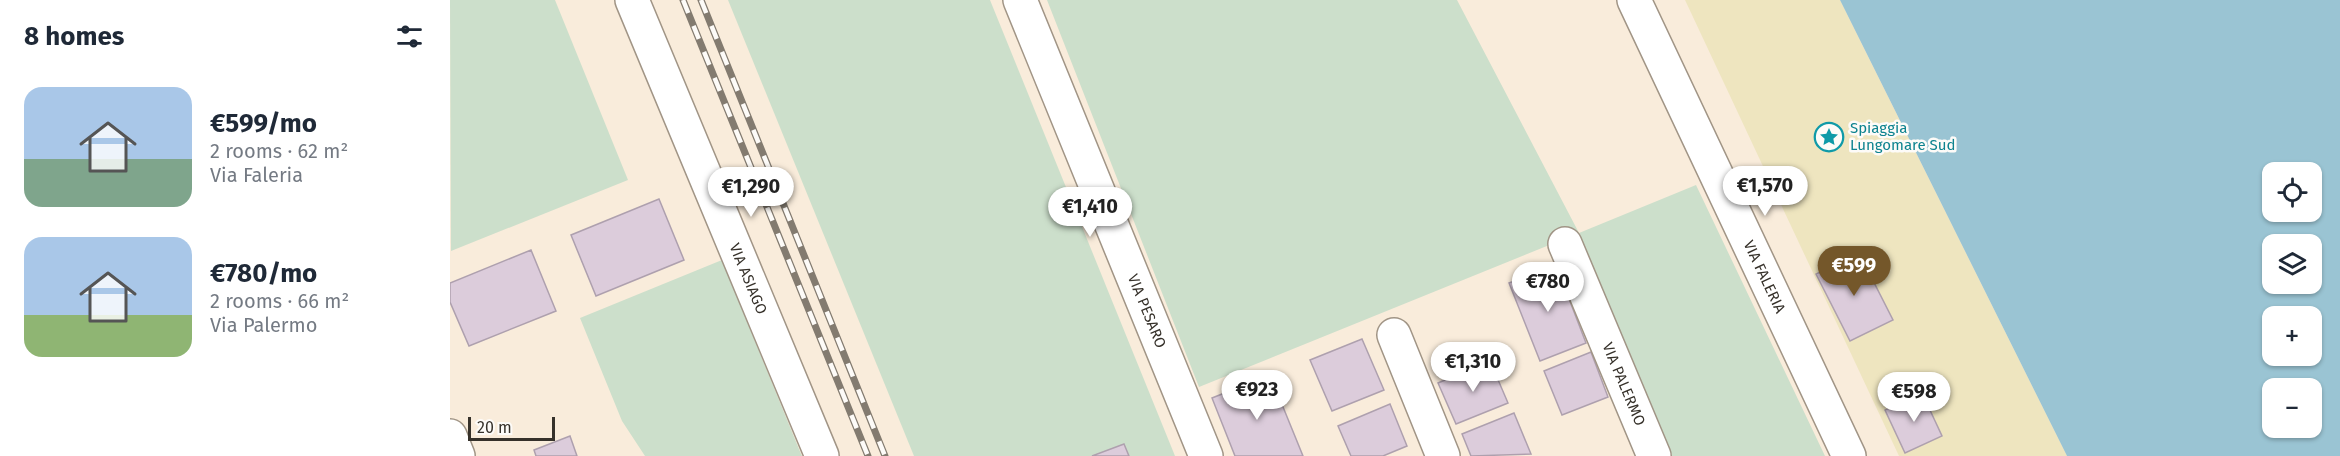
<!DOCTYPE html>
<meta charset="utf-8">
<style>
:root{--surface:#fff;--page:#f2f2f3;--text:#1f2937;--muted:#747a83;--accent:#74572a}
body{margin:0;font-family:"Fira Sans",sans-serif;background:var(--page);color:var(--text);height:100vh;display:flex;flex-direction:column;font-size:22px;white-space:nowrap}
*{box-sizing:border-box;margin:0}
p{font-size:20px;color:var(--muted)}
.icon{flex:none;width:33px;height:33px;fill:none;stroke:currentColor;stroke-width:2;stroke-linecap:round;stroke-linejoin:round}
.map{position:relative;flex:1;overflow:hidden}
.side{display:flex;flex-direction:column;background:var(--surface);width:450px}
.side>*{flex:none}
.fabs{position:absolute;left:1812px;top:162px;display:grid;gap:12px}
.fabs a{display:grid;place-items:center;width:60px;height:60px;border-radius:12px;background:var(--surface);box-shadow:0 2px 4px #0004;font-size:30px}
.scale{position:absolute;left:18px;bottom:15px;width:87px;box-sizing:border-box;padding-left:6px;border:3px solid #36312a;border-top:0;font-size:16px;line-height:21px;white-space:nowrap;color:#36312a;-webkit-text-stroke:4px #fdfbf8;paint-order:stroke}
.price{position:absolute;translate:-50% -51px;padding:0 14px;border-radius:21px;background:#fff;color:#222;font-size:20px;line-height:39px;filter:drop-shadow(0 2px 3px #0008)}
.price::after{content:'';position:absolute;left:50%;top:36px;width:18px;height:14px;margin-left:-9px;background:inherit;clip-path:polygon(0 0,100% 0,50% 100%)}
.price.on{background:var(--accent);color:#fff}
ul{padding:0;list-style:none}
li{display:flex;align-items:center;gap:18px;height:150px;padding:0 24px}
li span{display:grid;place-items:center;flex:none;width:168px;height:120px;border-radius:18px;color:#555}
li>.icon{margin-inline-start:auto}
span .icon{width:72px;height:72px;fill:#fffc;stroke-width:1}
li b{font-size:26px}
h2{display:flex;justify-content:space-between;align-items:center;height:72px;padding:0 24px;font-size:26px}
main{display:flex;flex:1;min-height:0}
.map>svg:first-child{display:block}
.green{fill:#ccdfcb}
.sand{fill:#eee5bf}
.water{fill:#9ac4d3;fill-rule:evenodd}
.building{fill:#dcccdb;stroke:#aea0ae;stroke-width:1.5}
.lines{fill:none;stroke-linecap:round;stroke-linejoin:round}
.minor-casing{stroke:#a19586;stroke-width:36}
.minor{stroke:#fff;stroke-width:33}
.rail-casing{stroke:#837b70;stroke-width:7}
.rail{stroke:#fdfbf8;stroke-width:4.5;stroke-dasharray:14;stroke-linecap:butt}
.labels{text-anchor:middle;dominant-baseline:central;stroke-width:5;stroke-linejoin:round;paint-order:stroke}
.culture-label{font-size:15px;fill:#0d838f;stroke:#fdfbf8;text-anchor:start}
.street-label{font-size:15px;fill:#36312a;stroke:#fdfbf8}
</style>
<main>
<section class="side">
<h2>8 homes<svg class="icon" aria-label="filters" viewBox="0 0 24 24"><path d="M4 7h16M4 17h16"/><circle cx="9" cy="7" r="2"/><circle cx="15" cy="17" r="2"/></svg></h2>
<ul>
<li><span style="background:linear-gradient(#a9c7e8 60%,#7fa58c 0)"><svg class="icon" aria-label="home" viewBox="0 0 24 24"><path d="M3 11l9-7 9 7M6 9v11h12V9"/></svg></span><div><b>€599/mo</b><p>2 rooms · 62 m²</p><p>Via Faleria</p></div></li>
<li><span style="background:linear-gradient(#a9c7e8 65%,#8fb573 0)"><svg class="icon" aria-label="home" viewBox="0 0 24 24"><path d="M3 11l9-7 9 7M6 9v11h12V9"/></svg></span><div><b>€780/mo</b><p>2 rooms · 66 m²</p><p>Via Palermo</p></div></li>
</ul>
</section>
<div class="map">
<svg width="1890" height="456" viewBox="0 0 1890 456">
<rect width="100%" height="100%" fill="#f9ecdb"/>
<g class="green">
<path d="M0,0h105l73,180 -177,71z"/>
<path d="M278,0h262l185,456h-261z"/>
<path d="M597,0h410l122,233 117,-48 129,271h-153l-93,-223 -380,154z"/>
<path d="M272,260l79,194 1,2h-157l-23,-35 -42,-103z"/>
</g>
<path class="sand" d="M1235,0h155l227,456h-168z"/>
<path class="water" d="M1390,0h500v456h-273zM1822,172h40v40h-40zM1822,244h40v40h-40zM1822,316h40v40h-40zM1822,388h40v40h-40z"/>
<g class="building">
<path d="M209,199l25,61 -88,36 -25,-61z"/>
<path d="M81,250l25,61 -87,35 -19,-44v-19z"/>
<path d="M1409,253l34,67 -43,21 -34,-67z"/>
<path d="M1106,265l30,78 -46,18 -31,-78z"/>
<path d="M912,339l22,51 -52,21 -22,-51z"/>
<path d="M1141,352l17,45 -46,18 -18,-44z"/>
<path d="M1040,361l18,42 -52,21 -18,-41z"/>
<path d="M820,375l33,81h-68l-23,-58z"/>
<path d="M1472,393l20,43 -37,17 -20,-43z"/>
<path d="M940,404l17,42 -24,10h-32l-13,-30z"/>
<path d="M1064,413l17,41 -60,2 -9,-22z"/>
<path d="M120,436l7,20h-41l-2,-6z"/>
<path d="M674,444l5,12h-37z"/>
</g>
<g class="lines">
<g class="minor-casing">
<g id="minor">
<path id="s1" d="M182,0l190,456"/>
<path id="s2" d="M570,0l186,456"/>
<path id="s3" d="M1184,0l215,456"/>
<path id="s4" d="M1115,244l89,212"/>
<path d="M944,335l49,121"/>
<path d="M0,436l8,20"/>
</g>
</g>
<use href="#minor" class="minor"/>
<g class="rail-casing">
<g id="rail">
<path d="M233,0l185,456"/>
<path d="M251,0l184,456"/>
</g>
</g>
<use href="#rail" class="rail"/>
</g>
<defs>
<g id="sight-ring" transform="scale(1.5)"><circle r="9.5" fill="#fdfbf8" stroke="#0f9aa8" stroke-width="1.5"/><path d="M0-6L1.8-2.2L6-1.7L2.9 1.2L3.7 5.4L0 3.3L-3.7 5.4L-2.9 1.2L-6-1.7L-1.8-2.2Z" fill="#0f9aa8"/></g>
</defs>
<g fill-rule="evenodd">
<use href="#sight-ring" x="1379" y="137"/>
</g>
<g class="labels">
<g class="culture-label">
<text x="1400" y="128">Spiaggia<tspan x="1400" dy="17">Lungomare Sud</tspan></text>
</g>
<g class="street-label">
<text stroke="none"><textPath href="#s3" startOffset="306">VIA FALERIA</textPath></text>
<text stroke="none"><textPath href="#s1" startOffset="302">VIA ASIAGO</textPath></text>
<text stroke="none"><textPath href="#s2" startOffset="336">VIA PESARO</textPath></text>
<text stroke="none"><textPath href="#s4" startOffset="152">VIA PALERMO</textPath></text>
</g>
</g>
</svg>
<div class="fabs">
<a><svg class="icon" aria-label="locate" viewBox="0 0 24 24"><circle cx="12" cy="12" r="6"/><path d="M12 2v4M12 18v4M2 12h4M18 12h4"/></svg></a>
<a><svg class="icon" aria-label="layers" viewBox="0 0 24 24"><path d="M12 4l9 5-9 5-9-5zM3 14l9 5 9-5"/></svg></a>
<a>+</a>
<a>−</a>
</div>
<div class="scale">20 m</div>
<b class="price" style="left:1315px;top:217px">€1,570</b>
<b class="price" style="left:301px;top:218px">€1,290</b>
<b class="price" style="left:640px;top:238px">€1,410</b>
<b class="price on" style="left:1404px;top:297px">€599</b>
<b class="price" style="left:1098px;top:313px">€780</b>
<b class="price" style="left:1023px;top:393px">€1,310</b>
<b class="price" style="left:807px;top:421px">€923</b>
<b class="price" style="left:1464px;top:423px">€598</b>
</div>
</main>
